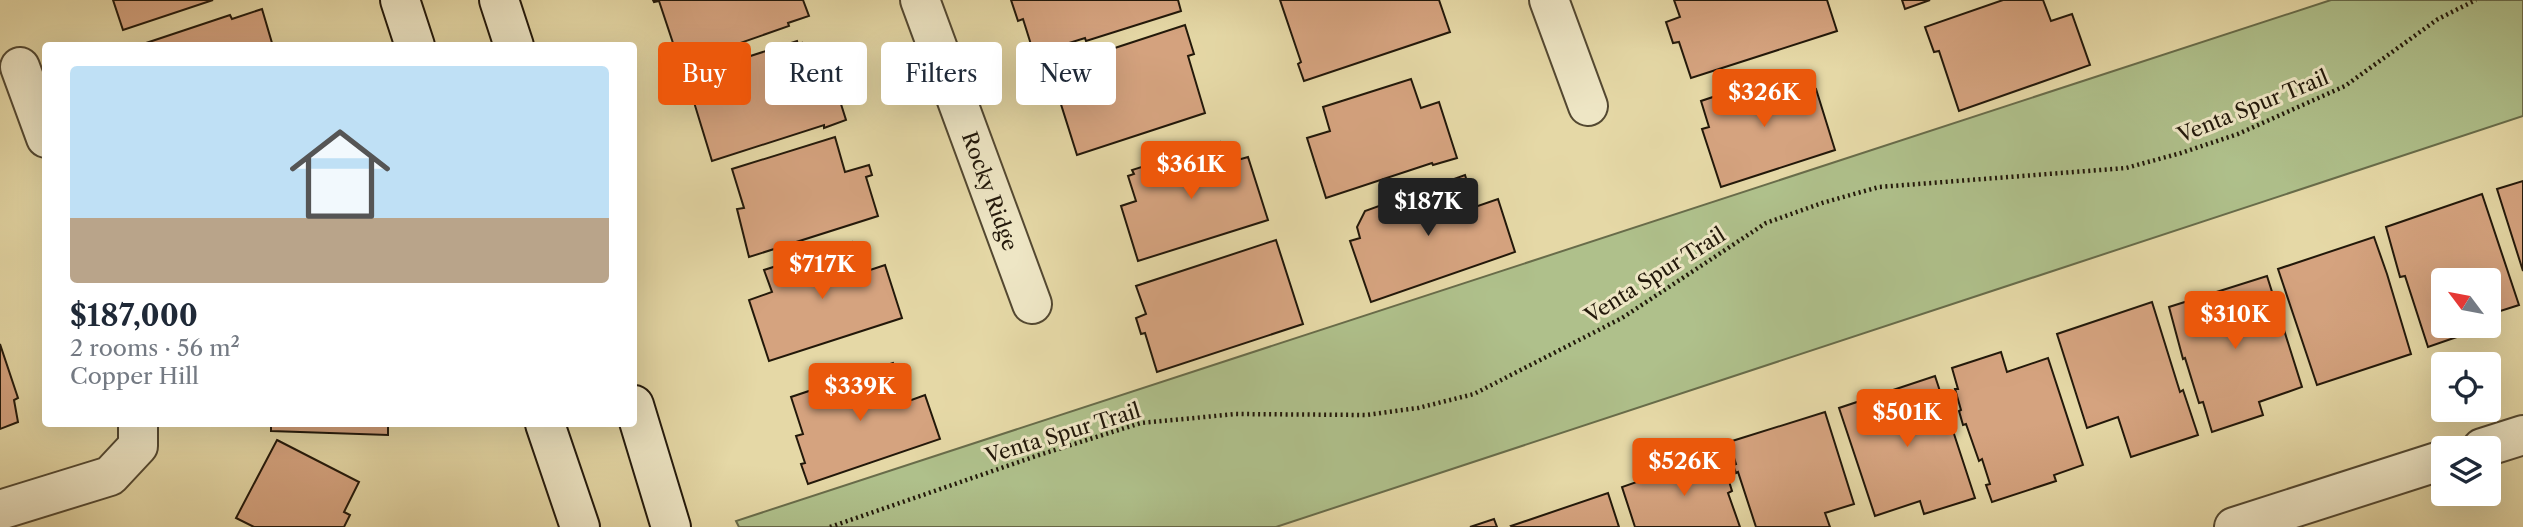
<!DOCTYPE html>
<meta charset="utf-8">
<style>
:root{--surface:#fff;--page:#f2f2f3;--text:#1f2937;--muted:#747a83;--line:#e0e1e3;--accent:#ea580c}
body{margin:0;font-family:"Libre Caslon Text",serif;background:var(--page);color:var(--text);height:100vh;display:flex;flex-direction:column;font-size:26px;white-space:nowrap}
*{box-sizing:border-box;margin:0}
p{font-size:23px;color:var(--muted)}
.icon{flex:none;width:38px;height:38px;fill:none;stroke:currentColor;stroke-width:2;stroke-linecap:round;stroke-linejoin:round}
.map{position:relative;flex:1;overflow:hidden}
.panel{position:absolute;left:42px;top:42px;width:595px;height:385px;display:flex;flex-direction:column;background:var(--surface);border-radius:7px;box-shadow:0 7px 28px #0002}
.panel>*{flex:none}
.hud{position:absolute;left:658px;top:42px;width:665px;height:63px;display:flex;gap:14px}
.needle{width:46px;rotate:302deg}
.fabs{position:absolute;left:2431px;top:268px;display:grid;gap:14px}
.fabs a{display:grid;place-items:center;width:70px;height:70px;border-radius:7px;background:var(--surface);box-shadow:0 7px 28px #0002;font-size:35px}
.price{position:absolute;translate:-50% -60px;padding:0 16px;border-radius:7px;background:var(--accent);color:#fff;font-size:23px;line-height:46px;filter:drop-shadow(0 2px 4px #0008)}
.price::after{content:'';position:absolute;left:50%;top:42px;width:21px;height:16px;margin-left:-10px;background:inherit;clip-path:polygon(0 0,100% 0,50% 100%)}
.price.current{background:#222;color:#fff}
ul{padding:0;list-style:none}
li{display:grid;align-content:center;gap:14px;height:371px;padding:0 28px}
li+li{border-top:2px solid var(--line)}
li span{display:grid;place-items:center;height:217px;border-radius:7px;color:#555}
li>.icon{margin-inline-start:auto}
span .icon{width:126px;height:126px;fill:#fffc;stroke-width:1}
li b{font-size:30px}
.tag{padding:0 24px;border-radius:7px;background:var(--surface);box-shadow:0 7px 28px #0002;font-size:24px;line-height:63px}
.tag.current{background:var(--accent);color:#fff}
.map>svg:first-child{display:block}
.green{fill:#afc08b;stroke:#686c4a;stroke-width:2}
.building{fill:#d5a37f;stroke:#22180a;stroke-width:2}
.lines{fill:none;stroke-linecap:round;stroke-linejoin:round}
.street-casing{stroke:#534831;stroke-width:42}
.secondary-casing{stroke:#22180a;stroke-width:42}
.path{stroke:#22180a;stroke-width:4.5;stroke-dasharray:2 3.5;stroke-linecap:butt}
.street{stroke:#eee6c5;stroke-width:38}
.secondary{stroke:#eee6c5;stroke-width:38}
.labels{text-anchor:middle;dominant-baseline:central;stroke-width:6;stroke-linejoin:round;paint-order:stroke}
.street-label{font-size:21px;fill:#22180a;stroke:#eee6c5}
</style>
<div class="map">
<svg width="2523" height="527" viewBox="0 0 2523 527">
<rect width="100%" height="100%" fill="#e5d8a6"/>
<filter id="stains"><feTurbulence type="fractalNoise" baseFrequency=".00286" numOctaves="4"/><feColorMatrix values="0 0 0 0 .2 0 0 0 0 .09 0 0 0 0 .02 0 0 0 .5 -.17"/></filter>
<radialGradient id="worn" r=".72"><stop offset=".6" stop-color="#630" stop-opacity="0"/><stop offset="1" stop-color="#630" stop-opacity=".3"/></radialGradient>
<path class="green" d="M2331,0h192v116l-1247,411h-537l-3,-6z"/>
<g class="building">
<path d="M113,0h100l-90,30z"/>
<path d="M653,0h150l6,16 -21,7 1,3 -109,38 -21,-63 -5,1z"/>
<path d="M1011,0h167l3,11 -95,30 -1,-3 -51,16 -11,-35 -5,2z"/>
<path d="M1280,0h159l11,32 -146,49 -6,-17 3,-2z"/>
<path d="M1674,0h153l10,31 -146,47 -12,-36 -6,1 -7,-21 14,-5z"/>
<path d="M1902,0h28l-25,9z"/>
<path d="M2003,0h40l8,21 21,-7 18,51 -131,46 -20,-60 -5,1 -9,-25z"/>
<path d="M262,9l10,34 -6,3 -123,-2 87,-29 2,4z"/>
<path d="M1185,25l9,29 -6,2 17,57 -128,42 -18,-57 22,-8 -9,-28z"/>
<path d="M797,41l1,4 4,-2 6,17 -5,1 3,9 22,-7 18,57 -22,8v-3l-112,36 -19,-62 24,-8 -7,-22z"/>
<path d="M1788,72l8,24 20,-7 19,61 -114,37 -19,-58 7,-2 -8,-26z"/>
<path d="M1411,79l10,29 18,-6 18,56 -24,7 -1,-2 -106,35 -19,-60 23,-7 -7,-24z"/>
<path d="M835,137l10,35 24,-7 3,10 -6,2 12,39 -129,41 -12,-48 7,-1 -12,-39z"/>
<path d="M1220,142l7,21 21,-6 20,63 -130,41 -17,-55 15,-5 -8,-25 6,-2 -2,-4z"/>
<path d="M1465,175l10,32 23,-8 17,53 -144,50 -21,-61 10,-3 -3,-11 8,-16z"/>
<path d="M2523,181v90l-26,-82z"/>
<path d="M2482,194l37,111 -31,10v-35h-45v46h33l1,4 -49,17 -23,-71 -5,1 -14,-50z"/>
<path d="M2374,237l13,37 24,80 -94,31 -39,-116z"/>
<path d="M1276,240l27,84 -146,48 -12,-39 -4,1 -5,-16 10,-4 -10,-28z"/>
<path d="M852,242l9,26 4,-1 2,4 18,-6 17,53 -133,43 -20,-61 23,-8 -8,-22z"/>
<path d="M2267,276l35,111 -43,15 4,13 -51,17 -9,-30 -4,1 -14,-45 -2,1 -14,-52z"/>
<path d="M2152,302l28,90 3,-2 15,45 -67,22 -13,-40 -31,11 -30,-94z"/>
<path d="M0,344l18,54 -4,2 4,22 -18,7z"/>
<path d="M2001,352l6,20 41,-14 35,107 -29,10 2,6 -64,21 -6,-17 4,-1 -8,-25 -3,2 -13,-37 -3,1 -4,-14 2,-1 -6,-21h3l-6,-21z"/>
<path d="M893,363l13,39 19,-7 15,44 -132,45 -7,-20 4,-1 -9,-27 7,-2 -12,-37z"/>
<path d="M1935,376l40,122 -51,16 -4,-13 -45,15 -36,-108z"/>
<path d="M1825,412l29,92 -29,9 5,14h-74l-18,-55 -2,1 -3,-8 3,-1 -7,-22z"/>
<path d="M271,424h117v11l-117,-4z"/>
<path d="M277,440l82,42 -15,30 6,3 -6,12h-90l-18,-9z"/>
<path d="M1717,454l8,25 3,-1 4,13 -4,2 12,34h-105l-13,-40z"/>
<path d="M1608,493l11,34h-107l-1,-1z"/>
<path d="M1494,519l3,8h-27z"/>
</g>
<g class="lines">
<g class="street-casing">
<g id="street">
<path d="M920,0l112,304"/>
<path d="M1549,0l39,106"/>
<path d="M20,67l26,71"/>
<path d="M2482,448l41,-13"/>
<path d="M0,510l110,-34 28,-30v-22"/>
<path d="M2234,527l209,-67"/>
</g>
</g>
<g class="secondary-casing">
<g id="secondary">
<path d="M400,0l15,46"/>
<path d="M499,0l15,46"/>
<path d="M634,405l37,122"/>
<path d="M545,424l35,103"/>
</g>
</g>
<path class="path" d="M830,527l209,-72 102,-32 95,-9 130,1 52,-7 56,-14 148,-76 144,-95 56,-20 57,-16 247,-19 55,-15 57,-19 107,-48 93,-67 38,-19"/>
<use href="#street" class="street"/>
<use href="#secondary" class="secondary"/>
</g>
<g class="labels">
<g class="street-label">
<text transform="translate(2253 106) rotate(-22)">Venta Spur Trail</text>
<text transform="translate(990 191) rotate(70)">Rocky Ridge</text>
<text transform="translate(1655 275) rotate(-32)">Venta Spur Trail</text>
<text transform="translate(1063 433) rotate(-17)">Venta Spur Trail</text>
</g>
</g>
<rect width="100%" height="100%" filter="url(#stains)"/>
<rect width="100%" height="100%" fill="url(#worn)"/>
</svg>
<div class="fabs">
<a><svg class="needle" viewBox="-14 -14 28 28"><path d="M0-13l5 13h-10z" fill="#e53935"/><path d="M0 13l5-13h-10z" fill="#747a83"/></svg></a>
<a><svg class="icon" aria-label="locate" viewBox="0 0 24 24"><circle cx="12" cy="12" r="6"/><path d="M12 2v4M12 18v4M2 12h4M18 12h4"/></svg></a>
<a><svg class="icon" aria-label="layers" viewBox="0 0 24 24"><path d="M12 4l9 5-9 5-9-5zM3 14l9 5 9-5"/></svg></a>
</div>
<b class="price" style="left:1764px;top:129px">$326K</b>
<b class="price" style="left:1191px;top:201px">$361K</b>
<b class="price current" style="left:1428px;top:238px">$187K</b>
<b class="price" style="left:822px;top:301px">$717K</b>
<b class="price" style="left:2235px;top:351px">$310K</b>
<b class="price" style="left:860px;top:423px">$339K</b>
<b class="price" style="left:1907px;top:449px">$501K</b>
<b class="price" style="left:1684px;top:498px">$526K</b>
<div class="hud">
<a class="tag current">Buy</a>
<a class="tag">Rent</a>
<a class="tag">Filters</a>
<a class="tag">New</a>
</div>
<section class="panel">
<ul>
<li><span style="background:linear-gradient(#bfe0f5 70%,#b9a48a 0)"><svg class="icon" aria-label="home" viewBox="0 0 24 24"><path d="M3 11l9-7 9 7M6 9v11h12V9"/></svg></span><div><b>$187,000</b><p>2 rooms · 56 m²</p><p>Copper Hill</p></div></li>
</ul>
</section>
</div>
